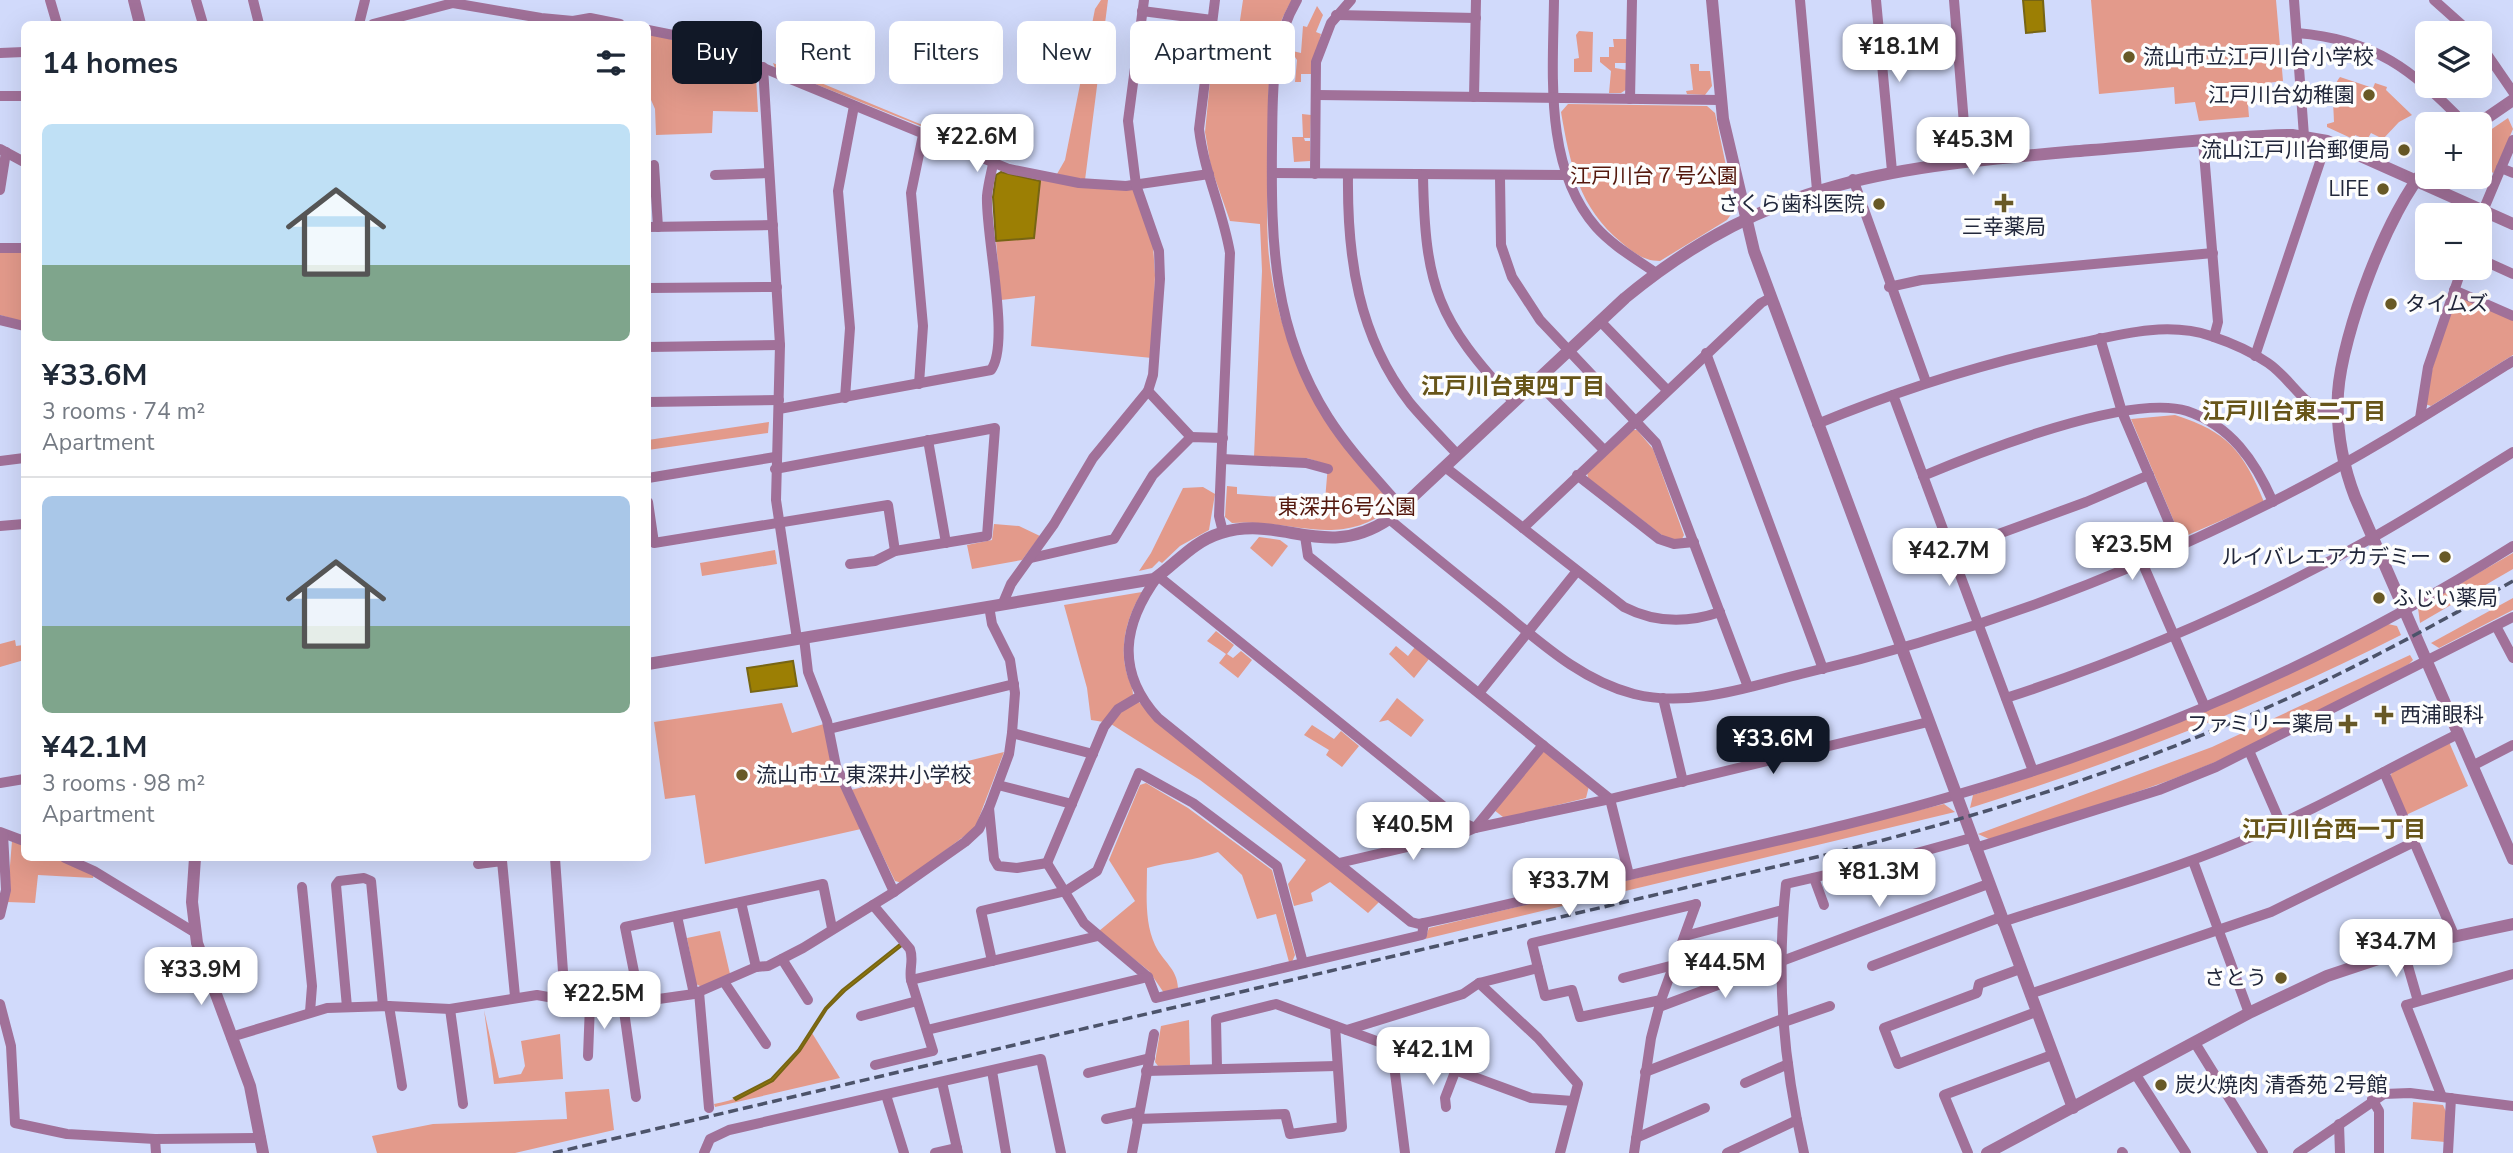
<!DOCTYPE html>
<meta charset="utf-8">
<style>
:root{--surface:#fff;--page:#f6f6f7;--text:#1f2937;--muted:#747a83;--line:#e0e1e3;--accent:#111827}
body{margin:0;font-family:"Nunito Sans","Noto Sans JP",sans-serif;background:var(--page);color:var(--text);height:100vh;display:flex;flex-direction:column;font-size:26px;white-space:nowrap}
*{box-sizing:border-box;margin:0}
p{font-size:23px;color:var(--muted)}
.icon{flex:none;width:38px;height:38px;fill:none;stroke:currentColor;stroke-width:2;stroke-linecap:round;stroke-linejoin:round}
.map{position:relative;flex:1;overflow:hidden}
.panel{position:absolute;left:21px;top:21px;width:630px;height:840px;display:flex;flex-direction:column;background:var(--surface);border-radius:10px;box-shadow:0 7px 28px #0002}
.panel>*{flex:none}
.top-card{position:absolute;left:672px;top:21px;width:665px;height:63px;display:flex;gap:14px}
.tools{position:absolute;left:2415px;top:21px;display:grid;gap:14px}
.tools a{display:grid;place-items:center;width:77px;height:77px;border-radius:10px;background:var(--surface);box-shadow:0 7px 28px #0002;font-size:35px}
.price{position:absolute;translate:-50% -60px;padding:0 16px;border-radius:14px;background:#fff;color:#222;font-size:23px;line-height:46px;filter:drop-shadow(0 2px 4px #0008)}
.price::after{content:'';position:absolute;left:50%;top:42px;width:21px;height:16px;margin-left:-10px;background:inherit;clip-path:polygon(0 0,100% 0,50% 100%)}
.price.on{background:var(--accent);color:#fff}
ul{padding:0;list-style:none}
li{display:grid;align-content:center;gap:14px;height:371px;padding:0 21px}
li+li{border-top:2px solid var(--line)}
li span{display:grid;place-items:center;height:217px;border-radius:10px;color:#555}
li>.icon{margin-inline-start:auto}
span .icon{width:126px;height:126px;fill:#fffc;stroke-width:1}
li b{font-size:30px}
h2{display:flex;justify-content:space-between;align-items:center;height:84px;padding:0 21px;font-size:30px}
.pill{padding:0 24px;border-radius:10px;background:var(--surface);box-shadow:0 7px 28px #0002;font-size:24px;line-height:63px}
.pill.on{background:var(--accent);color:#fff}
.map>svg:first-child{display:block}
.green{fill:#e39a8b}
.water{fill:#9c7f04;stroke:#776514;stroke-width:2}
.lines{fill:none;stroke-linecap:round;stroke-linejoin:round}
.minor{stroke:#a17199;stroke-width:10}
.tertiary{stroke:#a17199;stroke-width:12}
.rail{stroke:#4c536a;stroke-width:3.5;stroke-dasharray:10 5;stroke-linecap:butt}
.poi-dot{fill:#685926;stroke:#fdfdfd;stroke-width:2.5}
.labels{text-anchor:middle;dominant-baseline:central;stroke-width:7;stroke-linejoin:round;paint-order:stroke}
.poi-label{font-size:21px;fill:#21273b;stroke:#fdfdfd;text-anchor:end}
.park-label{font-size:21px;fill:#54180d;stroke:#fdfdfd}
.neighbourhood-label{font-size:23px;font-weight:bold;fill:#675519;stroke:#fdfdfd}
</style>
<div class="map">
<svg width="2513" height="1153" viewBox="0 0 2513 1153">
<rect width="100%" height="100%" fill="#d1dafb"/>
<g class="green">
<path d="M1101,0h7l-23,180 -28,-6 8,-14 30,-151z"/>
<path d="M1243,0h49c-27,43 -23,91 -24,140 0,35 -2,71 0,106 8,103 55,180 122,255v7c-49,42 -103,10 -158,15l-7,-6 2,-31 10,1v7l88,6 3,-35 -21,-7 -53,-1 8,-186 -2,-47 -30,-3 -19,-54 -6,-35 8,-81 22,3z"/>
<path d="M2091,0h185l7,81 -16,2 1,20 -20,2 1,12 -50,4 -4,-19 -20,2 -1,-17 -75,7z"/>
<path d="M1317,6l6,9 -7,17 5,2 -10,40h-10v8h-6l2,-22 -2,-3h-17l2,-9 21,5 2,-27 4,1z"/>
<path d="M1579,31l14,1 -1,40h-18v-13l5,-1 -3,-23z"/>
<path d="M648,33l39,11 64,25 5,8 2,35 -45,-1 -1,22 -56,2 -1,-26 -7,-16z"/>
<path d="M1613,39h14v24h-12v5l12,2v19l-6,4h-12l2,-22 -11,-9v-5h9v-10h5z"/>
<path d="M773,63l248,103 -246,-98z"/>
<path d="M1690,64h9v7h11l2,15 -7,9 -18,-1 -1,-3 7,-1z"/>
<path d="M2340,77l33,11 2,-5 12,4 -1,3 26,25 -13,7 -16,17 -12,-6 -4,7 -12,-5 -2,4 -26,-12v-3l7,-2c0,-15 -4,-33 6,-45z"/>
<path d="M1568,104l139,2 8,7 20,96 -8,11 -67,41c-16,0 -26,-8 -38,-18 -43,-35 -52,-79 -61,-131z"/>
<path d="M1302,114l9,1 -1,23h-6l1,3h5v20l-16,1 -2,-25h11z"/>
<path d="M2508,118l5,11 -19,44 -14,-5v-31z"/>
<path d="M1040,178l93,12 20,55 2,30 -3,83 -121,-12 4,-50 -34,4 -5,-59 38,-4z"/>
<path d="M24,252v70l-24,-7v-62z"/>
<path d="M2460,296l53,24v35l-82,51 -6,-2 8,-38 22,-67z"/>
<path d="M648,407v33l121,-18 -1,11 -120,17z"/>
<path d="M2175,415c53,17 68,36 89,87l-83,36 -50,-119z"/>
<path d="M1631,430h6l16,19 31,86 -2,4h-15l-79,-61 -1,-6z"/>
<path d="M1203,487l12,7 -6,36 -29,16 -18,17 -3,-2 -7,7 -13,3 12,-18 32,-65z"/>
<path d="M994,524l25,2 21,10 -18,24 -50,9 -5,-24 25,-5z"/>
<path d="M1259,537l21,3 8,6 -16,21 -22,-19z"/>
<path d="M775,550l2,14 -75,12 -2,-13z"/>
<path d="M2513,553v16l-93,54 -2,-15z"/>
<path d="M1142,592c-15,25 -23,53 -15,82 2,7 6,13 6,21l-29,27 -13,-2 -4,-32 -23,-83z"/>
<path d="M2513,598v12l-74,38 -8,-5z"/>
<path d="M2388,624l9,2 4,9c-139,70 -283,127 -431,173l3,-13c148,-45 277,-102 415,-171z"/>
<path d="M1216,631l18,14 -7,9 6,4 8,-7 11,9 -14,18 -19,-15 7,-9 -19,-13z"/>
<path d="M15,640l1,6 7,-1 1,15 -24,7v-23z"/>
<path d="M1396,646l12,10 7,-9 14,12 -15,19 -25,-24z"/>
<path d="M2410,655l3,5 -4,4c-65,34 -129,71 -196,99 -73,31 -149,52 -224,76l-11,-5 234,-87z"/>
<path d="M1397,698l27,22 -13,17 -23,-17 -9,2z"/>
<path d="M1138,701l23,25 219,175 -12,12 -38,-31 -19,11 2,8 -19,5 -6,-22 18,-24 -106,-80 -89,-56 3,-7z"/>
<path d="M782,703l10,30 32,-9 37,105 -156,35 -10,-69 -30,4 -11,-77z"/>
<path d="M1312,725l22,14 7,-8 18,15 -17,21 -16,-12 3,-5 -25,-15z"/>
<path d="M2449,742l19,44 -62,29 -16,-37 2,-6z"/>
<path d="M1004,752l-29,76 -73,55 -7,-2 -44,-91z"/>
<path d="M1541,752h5l43,34 -3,12 -77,19h-6l-9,-7z"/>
<path d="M1146,783l42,25 84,62 23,85 -3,7h-3l-13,-48 -19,5 -15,-44 -24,-23c-23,9 -47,9 -71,16 0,25 -3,53 8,77 8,17 22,23 23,43l-14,5 -15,-22 -50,-40 36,-30 -26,-41 31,-75z"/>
<path d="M1944,804l11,8 -530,127 4,-11z"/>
<path d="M12,841l12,3v14h39l31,16 -1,4 -55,-3 -3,28 -28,-1z"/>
<path d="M720,931l10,43 -28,13 -6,-3 -9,-46z"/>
<path d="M484,1010l15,68 22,-4 4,-8 -4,-25 39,-7 3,45 -69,5z"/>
<path d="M1189,1020l1,45 -32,1 -3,-4 6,-36z"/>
<path d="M812,1033l28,45 -125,29 -1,-3c45,-8 72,-31 98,-71z"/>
<path d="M609,1089l5,41 -99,23h-138l-5,-17 61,-12 134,-5 -2,-27z"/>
<path d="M2413,1102l30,3 4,9 -2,28 -34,-3z"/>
</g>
<g class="water">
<path d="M2023,0h20l2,31 -19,2z"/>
<path d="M1001,172l39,9 -6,57 -38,3 -3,-44 3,-22z"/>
<path d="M793,661l4,25 -46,6 -4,-24z"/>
<path d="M901,943l2,2 -58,46 -18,18 -27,42 -27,30 -37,19 -2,-2 37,-19 27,-29 27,-42 17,-18z"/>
</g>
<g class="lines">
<g class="minor">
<path d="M50,0l7,24"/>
<path d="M196,0l7,24"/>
<path d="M253,0l6,24"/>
<path d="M1215,0l-16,129c5,43 24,82 31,124l-11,263 4,16"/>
<path d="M1297,0c-27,46 -24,93 -25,145 -1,98 1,185 56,272 21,33 48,61 74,91"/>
<path d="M1554,0c-1,74 -10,168 42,227 17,19 40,32 60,46"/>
<path d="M1800,0l17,190"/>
<path d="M1876,0l16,171"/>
<path d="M1954,0l13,161"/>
<path d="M2294,0l10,136"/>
<path d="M2434,0l37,33"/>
<path d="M1142,11l70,9"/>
<path d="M1336,15l140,3"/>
<path d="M359,24l6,-24"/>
<path d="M373,24l80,-21 88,15 32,3 17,-3 30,6"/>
<path d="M648,30l45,9 316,130 70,14 47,3 83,-12"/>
<path d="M2297,33c76,6 117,37 168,91"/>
<path d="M2480,44l33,48"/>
<path d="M0,53l24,-1"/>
<path d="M763,67l17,278 -4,155 21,139"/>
<path d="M1317,95l403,5"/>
<path d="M0,96h24"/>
<path d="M1474,97l2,-97"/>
<path d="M1630,99l2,-99"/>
<path d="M2513,140l-12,28 12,5"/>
<path d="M2203,141l15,181 -4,15"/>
<path d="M0,149l24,13"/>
<path d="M654,165l4,62"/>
<path d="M1272,173l295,2"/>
<path d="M1315,174l1,-112 15,-39 20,-23"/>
<path d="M715,175l54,-2"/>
<path d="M1348,175c-1,82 10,161 62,228 15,18 32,35 48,52"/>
<path d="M1423,175c2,112 14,145 91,227"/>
<path d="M1500,177l1,68 11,32 28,43 116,123 92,244"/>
<path d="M1853,179l73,203"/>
<path d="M0,190l6,-38"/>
<path d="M2480,218l21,-50"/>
<path d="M648,227l125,-2"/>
<path d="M0,248h24"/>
<path d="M2480,259l33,15"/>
<path d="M1889,287l32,-7 292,-27"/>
<path d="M648,288l129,-1"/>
<path d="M2454,290l59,26"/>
<path d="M0,320l24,6"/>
<path d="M1600,321l67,69"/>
<path d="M2100,338l22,74 57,134"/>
<path d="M648,347l132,-2"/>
<path d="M1706,353l117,316"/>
<path d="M2255,356l72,-215"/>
<path d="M1536,381l68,69"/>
<path d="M919,384l4,-58 -12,-133 12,-58"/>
<path d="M1148,391l43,46"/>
<path d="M1893,395l140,376"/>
<path d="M845,398l5,-70 -12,-137 16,-85"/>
<path d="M648,402l131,-2"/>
<path d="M779,409l212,-39c20,-27 -6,-137 -4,-174 1,-11 4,-22 6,-32"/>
<path d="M2420,418l8,-51 34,-99"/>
<path d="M1817,424c87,-36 176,-64 268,-82 40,-9 85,-20 126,-6 18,6 41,16 57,27 25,17 38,50 69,52"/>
<path d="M928,440l18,103"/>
<path d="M1222,459l84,4 22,6"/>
<path d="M0,461l24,-3"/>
<path d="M1445,467l179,140c31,16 64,16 96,5"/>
<path d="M1577,475l82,64 15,5 20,-2"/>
<path d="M1923,476c57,-24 206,-83 264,-65 44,15 68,50 86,91"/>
<path d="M648,478l127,-21"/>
<path d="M648,502l6,41 234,-38 7,46 92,-15 8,-108 -220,41"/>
<path d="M1389,519c36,30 72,59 108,88 42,34 83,73 137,87 55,14 114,-7 167,-20 163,-38 324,-98 473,-173 82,-41 161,-91 239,-140"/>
<path d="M0,526l24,-2"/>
<path d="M1523,528l238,-225 9,-5"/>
<path d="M1305,536l3,20 302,243 19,76"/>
<path d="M1952,551l134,-49 63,-27"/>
<path d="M1031,558l83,-19 39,-64 38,-38 32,1"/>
<path d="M2142,562l63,145"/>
<path d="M850,564l25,-3 20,-10"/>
<path d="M1003,603l8,-19 43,-60 39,-66 55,-67 5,-16 7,-96 -1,-28 -23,-66 -8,-64 16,-121"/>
<path d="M2496,626l17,32"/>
<path d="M804,638l4,34 19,49 9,45 58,126"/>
<path d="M1479,693l98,-122"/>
<path d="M1663,698l20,84"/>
<path d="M2006,698c126,-41 250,-95 366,-160 48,-27 94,-57 141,-86"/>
<path d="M829,729l185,-45"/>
<path d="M1012,733l81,21"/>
<path d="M2250,753l31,71"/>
<path d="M2472,766l41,-21"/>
<path d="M2384,772l70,163"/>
<path d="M0,783l24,-4"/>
<path d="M998,785l74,19"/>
<path d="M989,808l5,51 4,7 19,2 30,-5"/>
<path d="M1475,828l-11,-5 -306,-247c-35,48 -43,95 0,142l253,204 8,2c82,-17 163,-38 245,-57 98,-23 198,-44 295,-73 194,-56 383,-140 554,-248"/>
<path d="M1475,828l68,-83"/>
<path d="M0,832l24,9"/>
<path d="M1975,848l184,-58 57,-23 297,-150"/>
<path d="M65,858l29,13 100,61"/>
<path d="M555,858l10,142 8,6 50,-2 71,-10 62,-27 12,-1 35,-18 91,-56 71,-50 14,-13 10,-21 20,-54 3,-21 3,-40 -5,-33 -18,-36 -3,-18"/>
<path d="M2193,861l56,152"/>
<path d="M1047,863l37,60 64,54 8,21 266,-63 2,-12"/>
<path d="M1047,863l57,-136 14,-18 22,-13"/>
<path d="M1339,863l120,-28 16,-7 135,-29 318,-77"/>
<path d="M478,864l24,-3 13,135"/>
<path d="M1814,878l10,27"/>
<path d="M302,887l10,99 -2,26"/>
<path d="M741,902l15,65"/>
<path d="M873,905l37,44c4,11 -1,19 1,31l22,71 -58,14"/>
<path d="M0,915l6,-25 -3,-56"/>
<path d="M677,916l17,78"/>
<path d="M2002,922c79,-26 160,-48 237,-80 75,-31 146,-72 219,-108"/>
<path d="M1685,936l98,-26"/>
<path d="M2403,949l15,52"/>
<path d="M782,959l26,41"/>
<path d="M992,961l-11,-50 85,-20 31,-20 42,-98 54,30 84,63 26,97"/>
<path d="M1872,966l129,-49"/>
<path d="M1538,968l7,28 27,-6 8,27 81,-17"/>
<path d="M2020,969l-41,15 -2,9 -93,35 14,36 138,-52"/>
<path d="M1623,978l51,-13"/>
<path d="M911,980l187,-44"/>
<path d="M724,982l42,62"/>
<path d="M1479,983l59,-15 -6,-25 164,-39"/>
<path d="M699,992l10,116"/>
<path d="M2030,994l241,-82 143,-70"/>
<path d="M640,1002l-15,-75 198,-43 9,44"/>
<path d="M0,1004l11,42 4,77 52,11 88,5 106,-1"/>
<path d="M623,1004l13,93"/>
<path d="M389,1006l13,80"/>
<path d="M347,1007l-11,-122 3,-4 25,-3 7,3 12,125"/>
<path d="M1659,1007l329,-123"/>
<path d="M450,1009l13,95"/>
<path d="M861,1016l56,-15"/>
<path d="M1784,1022l46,-16"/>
<path d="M927,1030l221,-53"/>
<path d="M1347,1030l116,-36 16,-11 59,55 40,46 -18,69"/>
<path d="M231,1037l96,-29 62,-2 61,3 87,-14 28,5"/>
<path d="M2195,1043l68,110"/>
<path d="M1392,1049l13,104"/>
<path d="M588,1056l2,-51"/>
<path d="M1217,1068l-1,-49 60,-15 255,94 42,3"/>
<path d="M992,1071l14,82"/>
<path d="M1146,1071l190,-5"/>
<path d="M1645,1072l137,-53"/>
<path d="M1088,1073l62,-15"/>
<path d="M2136,1075l50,78"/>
<path d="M942,1082l16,71"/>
<path d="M1745,1083l43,-19"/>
<path d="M886,1095l18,58"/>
<path d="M2442,1097l-36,-92 107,-31"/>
<path d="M2372,1099l7,12v42"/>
<path d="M1446,1107l-1,-9 10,-26"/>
<path d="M1106,1119l32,-7"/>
<path d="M1137,1119l148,-5 5,20 52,-7 -7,-101"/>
<path d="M2339,1124l1,29"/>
<path d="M1636,1138l69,-30"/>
<path d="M155,1139l1,14"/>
<path d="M2122,1152l1,1"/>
<path d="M704,1153l6,-14 19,-9 312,-71 20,94"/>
<path d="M935,1153l22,-5"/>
<path d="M1132,1153l22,-119"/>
<path d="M1634,1153l17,-115 10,-38 35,-96"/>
<path d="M1727,1153l70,-33"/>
<path d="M1804,1153c-21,-92 -28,-175 -18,-269l109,-25 76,-21"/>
<path d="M1968,1153l-24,-58 108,-40"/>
<path d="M2298,1153l86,-59 26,-1 103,13"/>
<path d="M2448,1153l3,-55"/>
</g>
<g class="tertiary">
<path d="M134,0l6,24"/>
<path d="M1712,0l11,119 31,132 319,857"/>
<path d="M2478,124l35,-24"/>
<path d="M2427,167c-39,43 -85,167 -89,226 -2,37 4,70 17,104l158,362"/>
<path d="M648,664l506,-85c23,-16 38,-37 67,-46 61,-19 104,29 168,-14l236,-221c150,-124 281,-132 466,-148 67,-5 134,-14 201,-15l35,6 186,83"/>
<path d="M195,858l-3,44 5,41 53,143 13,67"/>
<path d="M1987,1153l264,-141 76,-36 102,-34 84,-18"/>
</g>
<path class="rail" d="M553,1153l1268,-297c138,-34 272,-75 403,-130 100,-41 195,-92 289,-145"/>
</g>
<g class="poi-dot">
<circle cx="2129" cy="57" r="7"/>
<circle cx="2369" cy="95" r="7"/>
<circle cx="2404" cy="150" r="7"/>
<circle cx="2383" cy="189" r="7"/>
<path d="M2000.5 192.5h7v7h7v7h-7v7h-7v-7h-7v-7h7z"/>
<circle cx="1879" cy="204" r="7"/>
<circle cx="2391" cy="304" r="7"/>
<circle cx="2445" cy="557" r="7"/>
<circle cx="2379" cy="598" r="7"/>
<path d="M2380.5 704.5h7v7h7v7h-7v7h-7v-7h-7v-7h7z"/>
<path d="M2344.5 713.5h7v7h7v7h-7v7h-7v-7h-7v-7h7z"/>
<circle cx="742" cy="775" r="7"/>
<circle cx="2281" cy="978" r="7"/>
<circle cx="2161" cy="1085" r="7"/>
</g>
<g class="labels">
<g class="poi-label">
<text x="2143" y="57" text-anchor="start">流山市立江戸川台小学校</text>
<text x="2355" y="95">江戸川台幼稚園</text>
<text x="2390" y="150">流山江戸川台郵便局</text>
<text x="2369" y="189">LIFE</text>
<text x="1865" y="204">さくら歯科医院</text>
<text x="2004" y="227" text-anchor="middle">三幸薬局</text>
<text x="2405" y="304" text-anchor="start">タイムズ</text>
<text x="2431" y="557">ルイバレエアカデミー</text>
<text x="2393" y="598" text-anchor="start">ふじい薬局</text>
<text x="2400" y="715" text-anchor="start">西浦眼科</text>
<text x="2334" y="724">ファミリー薬局</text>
<text x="756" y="775" text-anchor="start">流山市立 東深井小学校</text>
<text x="2267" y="978">さとう</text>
<text x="2175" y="1085" text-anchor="start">炭火焼肉 清香苑 2号館</text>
</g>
<g class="park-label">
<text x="1654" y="176">江戸川台７号公園</text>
<text x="1347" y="507">東深井6号公園</text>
</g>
<g class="neighbourhood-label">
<text x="1513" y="386">江戸川台東四丁目</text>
<text x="2294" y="411">江戸川台東二丁目</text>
<text x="2334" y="829">江戸川台西一丁目</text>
</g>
</g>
</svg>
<div class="tools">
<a><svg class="icon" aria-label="layers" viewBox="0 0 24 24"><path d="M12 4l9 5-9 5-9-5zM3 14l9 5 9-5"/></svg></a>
<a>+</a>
<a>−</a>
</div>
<b class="price" style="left:1899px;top:84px">¥18.1M</b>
<b class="price" style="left:977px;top:174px">¥22.6M</b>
<b class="price" style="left:1973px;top:177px">¥45.3M</b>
<b class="price" style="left:2132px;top:582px">¥23.5M</b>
<b class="price" style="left:1949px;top:588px">¥42.7M</b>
<b class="price on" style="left:1773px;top:776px">¥33.6M</b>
<b class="price" style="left:1413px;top:862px">¥40.5M</b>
<b class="price" style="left:1879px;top:909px">¥81.3M</b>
<b class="price" style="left:1569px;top:918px">¥33.7M</b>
<b class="price" style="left:2396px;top:979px">¥34.7M</b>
<b class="price" style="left:1725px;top:1000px">¥44.5M</b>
<b class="price" style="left:201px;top:1007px">¥33.9M</b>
<b class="price" style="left:604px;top:1031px">¥22.5M</b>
<b class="price" style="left:1433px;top:1087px">¥42.1M</b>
<div class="top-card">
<a class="pill on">Buy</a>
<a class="pill">Rent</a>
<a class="pill">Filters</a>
<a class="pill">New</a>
<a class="pill">Apartment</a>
</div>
<section class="panel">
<h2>14 homes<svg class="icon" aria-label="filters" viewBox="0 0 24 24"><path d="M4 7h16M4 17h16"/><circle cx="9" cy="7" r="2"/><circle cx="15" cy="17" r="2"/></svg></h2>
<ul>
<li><span style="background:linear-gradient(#bfe0f5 65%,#7fa58c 0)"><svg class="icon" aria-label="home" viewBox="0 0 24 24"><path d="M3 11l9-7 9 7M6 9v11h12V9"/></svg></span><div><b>¥33.6M</b><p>3 rooms · 74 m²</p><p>Apartment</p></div></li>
<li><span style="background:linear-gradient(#a9c7e8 60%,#7fa58c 0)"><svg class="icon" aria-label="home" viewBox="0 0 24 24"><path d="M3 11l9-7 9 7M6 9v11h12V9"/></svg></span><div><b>¥42.1M</b><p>3 rooms · 98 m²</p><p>Apartment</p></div></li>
</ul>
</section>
</div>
